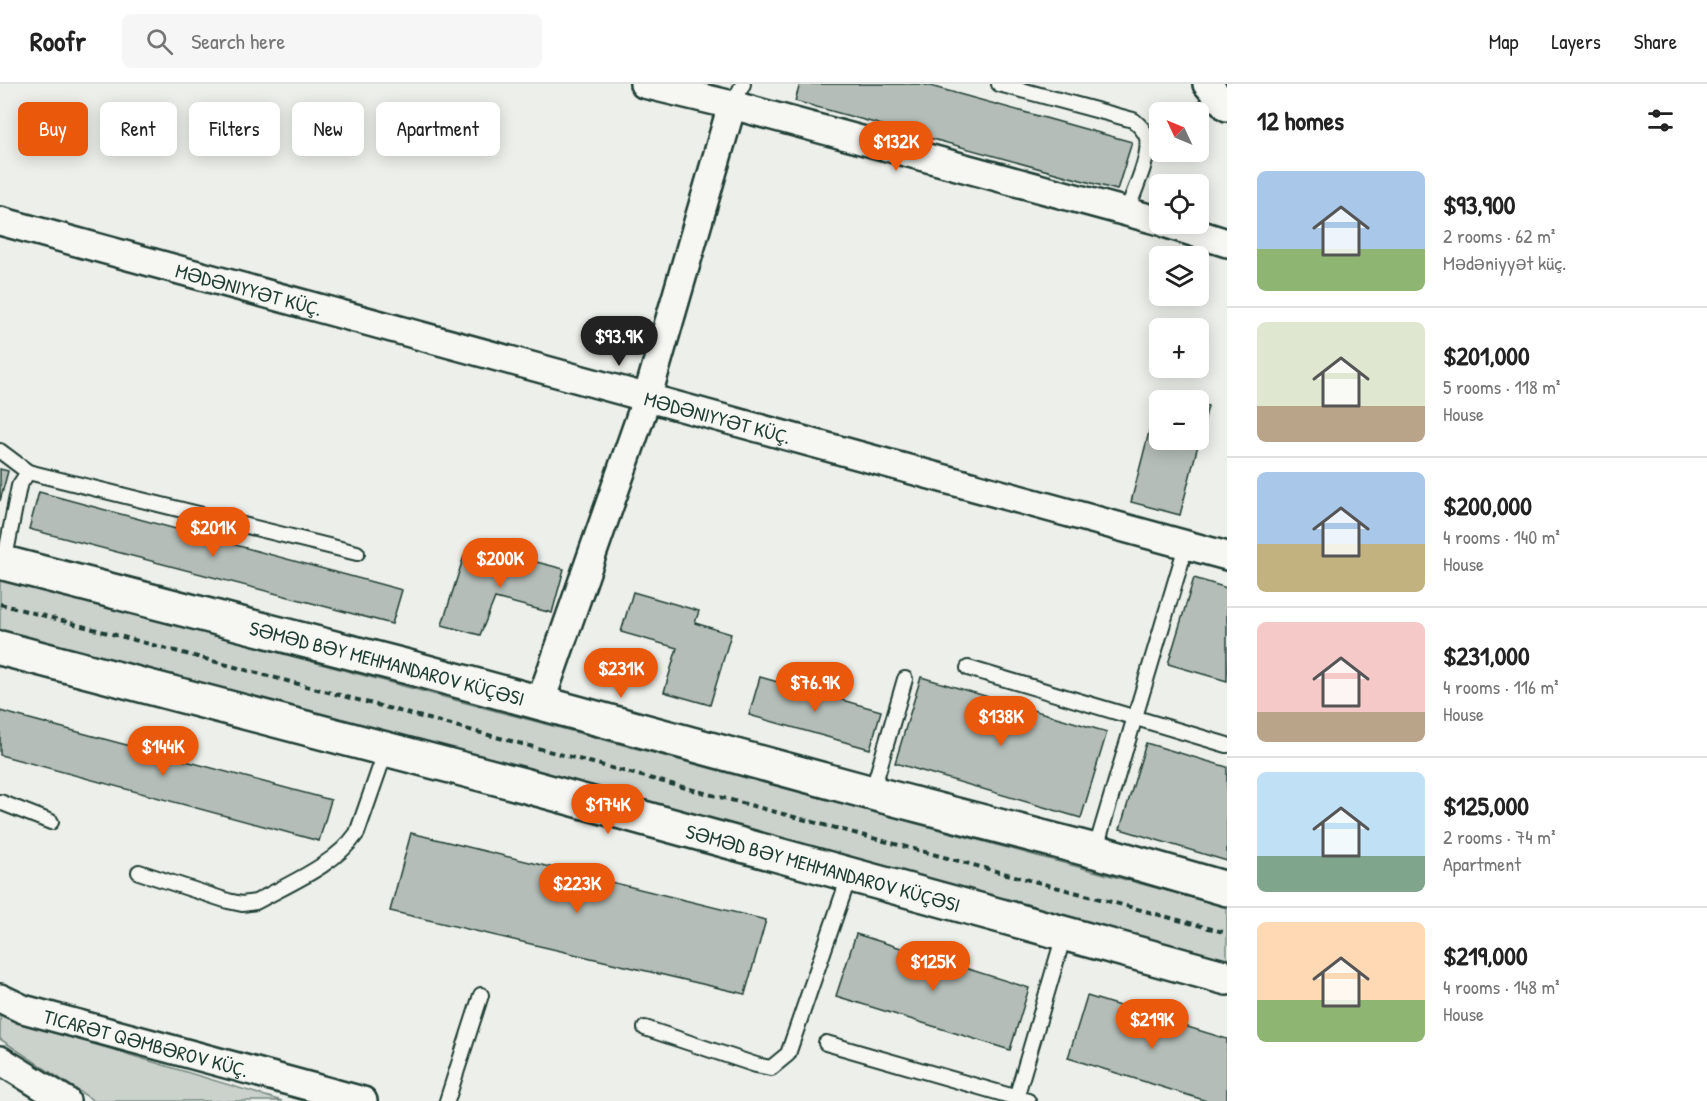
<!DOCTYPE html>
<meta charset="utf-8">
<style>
:root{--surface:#fff;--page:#f6f6f6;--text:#222;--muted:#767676;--line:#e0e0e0;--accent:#ea580c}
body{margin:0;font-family:"Patrick Hand",sans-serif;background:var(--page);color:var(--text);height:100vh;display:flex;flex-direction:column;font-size:22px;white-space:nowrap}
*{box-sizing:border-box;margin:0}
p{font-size:20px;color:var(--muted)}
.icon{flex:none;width:33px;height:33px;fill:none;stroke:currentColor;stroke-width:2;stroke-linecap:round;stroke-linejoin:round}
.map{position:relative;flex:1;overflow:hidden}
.side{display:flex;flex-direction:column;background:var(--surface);width:480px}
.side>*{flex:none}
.top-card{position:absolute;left:18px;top:18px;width:570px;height:54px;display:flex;gap:12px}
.needle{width:39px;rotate:314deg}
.buttons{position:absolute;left:1149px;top:18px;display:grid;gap:12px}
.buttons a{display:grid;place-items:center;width:60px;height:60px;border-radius:9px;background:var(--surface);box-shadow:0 3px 15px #0003;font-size:30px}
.price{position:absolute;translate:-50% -51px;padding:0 14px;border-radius:21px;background:var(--accent);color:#fff;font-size:20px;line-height:39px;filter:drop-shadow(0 2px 3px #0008)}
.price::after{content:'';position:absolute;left:50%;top:36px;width:18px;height:14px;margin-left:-9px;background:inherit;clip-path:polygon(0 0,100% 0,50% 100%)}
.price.selected{background:#222;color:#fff}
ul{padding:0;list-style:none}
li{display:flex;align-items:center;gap:18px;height:150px;padding:0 30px}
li+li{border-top:2px solid var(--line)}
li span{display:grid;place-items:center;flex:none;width:168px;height:120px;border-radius:9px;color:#555}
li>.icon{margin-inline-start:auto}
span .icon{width:72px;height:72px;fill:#fffc;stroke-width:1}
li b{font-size:26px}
h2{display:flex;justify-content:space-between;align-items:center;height:72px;padding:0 30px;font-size:26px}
.pill{padding:0 21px;border-radius:9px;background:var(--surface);box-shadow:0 3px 15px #0003;font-size:21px;line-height:54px}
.pill.selected{background:var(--accent);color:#fff}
header{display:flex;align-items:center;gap:36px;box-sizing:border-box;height:84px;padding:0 30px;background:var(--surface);border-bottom:2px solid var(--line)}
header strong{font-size:28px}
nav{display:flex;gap:33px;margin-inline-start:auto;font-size:21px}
.search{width:420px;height:54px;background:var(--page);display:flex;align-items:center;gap:15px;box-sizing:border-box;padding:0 21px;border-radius:9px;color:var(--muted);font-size:22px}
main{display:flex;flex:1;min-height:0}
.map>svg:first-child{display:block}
.green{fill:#cbd2cc;stroke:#758880;stroke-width:1.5}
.building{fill:#b4bdb8;stroke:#1f3d34;stroke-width:1.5}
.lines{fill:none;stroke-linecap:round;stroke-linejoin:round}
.service-casing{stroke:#1f3d34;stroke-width:18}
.minor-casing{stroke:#1f3d34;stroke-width:32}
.secondary-casing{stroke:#1f3d34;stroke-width:38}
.path{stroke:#1f3d34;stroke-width:4;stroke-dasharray:6 4.5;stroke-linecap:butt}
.service{stroke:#f6f6f2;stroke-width:14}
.minor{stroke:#f6f6f2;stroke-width:27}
.secondary{stroke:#f6f6f2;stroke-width:33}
.labels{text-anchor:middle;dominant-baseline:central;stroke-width:4.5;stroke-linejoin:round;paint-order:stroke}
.street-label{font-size:20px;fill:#1f3d34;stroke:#f6f6f2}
</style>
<header>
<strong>Roofr</strong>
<div class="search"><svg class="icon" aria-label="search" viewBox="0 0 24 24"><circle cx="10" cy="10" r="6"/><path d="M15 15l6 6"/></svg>Search here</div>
<nav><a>Map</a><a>Layers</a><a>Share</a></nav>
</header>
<main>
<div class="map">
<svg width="1227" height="1017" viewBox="0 0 1227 1017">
<rect width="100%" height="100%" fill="#edefea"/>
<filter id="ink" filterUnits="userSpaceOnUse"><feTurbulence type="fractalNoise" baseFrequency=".0167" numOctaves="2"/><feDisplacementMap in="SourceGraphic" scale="12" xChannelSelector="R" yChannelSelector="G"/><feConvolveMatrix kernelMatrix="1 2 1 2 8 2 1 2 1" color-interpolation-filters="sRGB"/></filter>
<g filter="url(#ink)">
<g class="green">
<path d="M0,494l1227,329v55l-1227,-332z"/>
<path d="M0,929l11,6 271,82h-188l-94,-62z"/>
</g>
<g class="building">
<path d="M800,0h123l209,58 -15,48 -322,-89z"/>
<path d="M1159,309l29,7h-28v40h38v-37l10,3 -28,109 -49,-13z"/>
<path d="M0,385l8,2 -8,30z"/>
<path d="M39,408l363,98 -10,34 -363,-95z"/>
<path d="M497,468l67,17 -12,44 -57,-15 -15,37 -38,-10 22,-69 31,7z"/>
<path d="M1194,494l33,10v93l-59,-17z"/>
<path d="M633,508l66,19 -4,12 36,11 -21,71 -46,-13 13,-44 -56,-16z"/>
<path d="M760,593l121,34 -11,38 -121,-34z"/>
<path d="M921,593l186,55 -26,86 -186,-55z"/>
<path d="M0,627l331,89 -12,41 -319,-86z"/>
<path d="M1146,659l81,24v94l-107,-32z"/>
<path d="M411,749l355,87 -21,74 -355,-83z"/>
<path d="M856,850l173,54 -19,62 -174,-54z"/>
<path d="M1087,912l140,43v62h-20l-139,-43z"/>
</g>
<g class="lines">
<g class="service-casing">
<g id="service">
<path d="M999,0l134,36c6,5 12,10 14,18 4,18 -14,55 -20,73"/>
<path d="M732,21l11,-21"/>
<path d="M0,367l28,21 329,81"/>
<path d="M4,479l15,-77 9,-14"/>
<path d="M968,584l259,77"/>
<path d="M872,709l33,-114"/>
<path d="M0,718l51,20"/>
<path d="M1095,767l91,-305"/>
<path d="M139,788l89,29 14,3 14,-2c34,-19 79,-37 101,-69l29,-83"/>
<path d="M645,944l111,37 15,3 17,-14 62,-180"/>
<path d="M826,959l202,58"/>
<path d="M1016,1014l48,-163"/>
<path d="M447,1017l34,-106"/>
</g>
</g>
<g class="minor-casing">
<g id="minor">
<path d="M644,0l88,21 428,116"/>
<path d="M1207,0l20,23"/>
<path id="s1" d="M0,137l1227,335"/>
<path d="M1167,140l60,19"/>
<path d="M540,619l107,-305 85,-293"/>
<path id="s2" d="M0,914l23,11 340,92"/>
<path d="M0,976l66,41"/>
</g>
</g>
<g class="secondary-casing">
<g id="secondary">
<path id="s3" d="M0,478l408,105 464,126 223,58 132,38"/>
<path id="s4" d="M0,564l523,137 704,193"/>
</g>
</g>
<path class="path" d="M0,520l1227,329"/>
<use href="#service" class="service"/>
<use href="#minor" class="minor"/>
<use href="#secondary" class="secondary"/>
</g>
</g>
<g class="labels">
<g class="street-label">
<text stroke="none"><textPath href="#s1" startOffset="258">MƏDƏNIYYƏT KÜÇ.</textPath></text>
<text stroke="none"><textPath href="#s1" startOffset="744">MƏDƏNIYYƏT KÜÇ.</textPath></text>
<text stroke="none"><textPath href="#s3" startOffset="400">SƏMƏD BƏY MEHMANDAROV KÜÇƏSI</textPath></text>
<text stroke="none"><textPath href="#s4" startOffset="852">SƏMƏD BƏY MEHMANDAROV KÜÇƏSI</textPath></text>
<text stroke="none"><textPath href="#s2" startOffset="153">TICARƏT QƏMBƏROV KÜÇ.</textPath></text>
</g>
</g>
</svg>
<div class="buttons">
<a><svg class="needle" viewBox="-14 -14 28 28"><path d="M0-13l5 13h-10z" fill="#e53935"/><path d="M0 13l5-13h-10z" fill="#767676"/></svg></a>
<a><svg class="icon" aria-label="locate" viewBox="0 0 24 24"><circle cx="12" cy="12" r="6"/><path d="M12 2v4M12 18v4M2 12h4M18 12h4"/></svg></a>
<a><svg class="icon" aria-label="layers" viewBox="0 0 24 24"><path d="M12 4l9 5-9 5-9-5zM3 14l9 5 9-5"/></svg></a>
<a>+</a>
<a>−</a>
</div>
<b class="price" style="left:896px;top:88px">$132K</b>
<b class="price selected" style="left:619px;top:283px">$93.9K</b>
<b class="price" style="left:213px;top:474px">$201K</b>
<b class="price" style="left:500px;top:505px">$200K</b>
<b class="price" style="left:621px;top:615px">$231K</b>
<b class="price" style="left:815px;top:629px">$76.9K</b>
<b class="price" style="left:1001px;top:663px">$138K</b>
<b class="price" style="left:163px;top:693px">$144K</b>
<b class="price" style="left:608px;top:751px">$174K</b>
<b class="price" style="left:577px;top:830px">$223K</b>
<b class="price" style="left:933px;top:908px">$125K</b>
<b class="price" style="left:1152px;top:966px">$219K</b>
<div class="top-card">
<a class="pill selected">Buy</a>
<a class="pill">Rent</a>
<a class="pill">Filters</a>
<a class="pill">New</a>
<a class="pill">Apartment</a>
</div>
</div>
<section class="side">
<h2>12 homes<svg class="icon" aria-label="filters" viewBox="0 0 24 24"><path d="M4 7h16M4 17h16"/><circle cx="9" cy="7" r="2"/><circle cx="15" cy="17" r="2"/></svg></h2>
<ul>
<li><span style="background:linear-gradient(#a9c7e8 65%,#8fb573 0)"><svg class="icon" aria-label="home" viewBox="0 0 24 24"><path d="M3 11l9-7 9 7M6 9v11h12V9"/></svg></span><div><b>$93,900</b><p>2 rooms · 62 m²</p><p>Mədəniyyət küç.</p></div></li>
<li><span style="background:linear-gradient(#dfe7d0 70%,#b9a48a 0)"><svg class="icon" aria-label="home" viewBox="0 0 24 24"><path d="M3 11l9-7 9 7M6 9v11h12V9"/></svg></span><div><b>$201,000</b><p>5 rooms · 118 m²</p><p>House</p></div></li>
<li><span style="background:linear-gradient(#a9c7e8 60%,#c2b280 0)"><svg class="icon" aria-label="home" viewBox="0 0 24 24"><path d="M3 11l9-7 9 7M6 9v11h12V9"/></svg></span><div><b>$200,000</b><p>4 rooms · 140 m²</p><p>House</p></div></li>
<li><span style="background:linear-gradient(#f6c9c9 75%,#b9a48a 0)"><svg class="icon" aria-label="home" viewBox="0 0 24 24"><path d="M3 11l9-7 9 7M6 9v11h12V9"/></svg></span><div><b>$231,000</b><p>4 rooms · 116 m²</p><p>House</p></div></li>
<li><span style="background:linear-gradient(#bfe0f5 70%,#7fa58c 0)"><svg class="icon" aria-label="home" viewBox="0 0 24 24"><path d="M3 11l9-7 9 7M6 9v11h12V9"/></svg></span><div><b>$125,000</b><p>2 rooms · 74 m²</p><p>Apartment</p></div></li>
<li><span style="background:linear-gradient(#ffd9b3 65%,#8fb573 0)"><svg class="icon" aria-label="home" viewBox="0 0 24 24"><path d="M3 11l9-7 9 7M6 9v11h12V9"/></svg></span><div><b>$219,000</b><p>4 rooms · 148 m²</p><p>House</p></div></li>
</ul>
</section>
</main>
